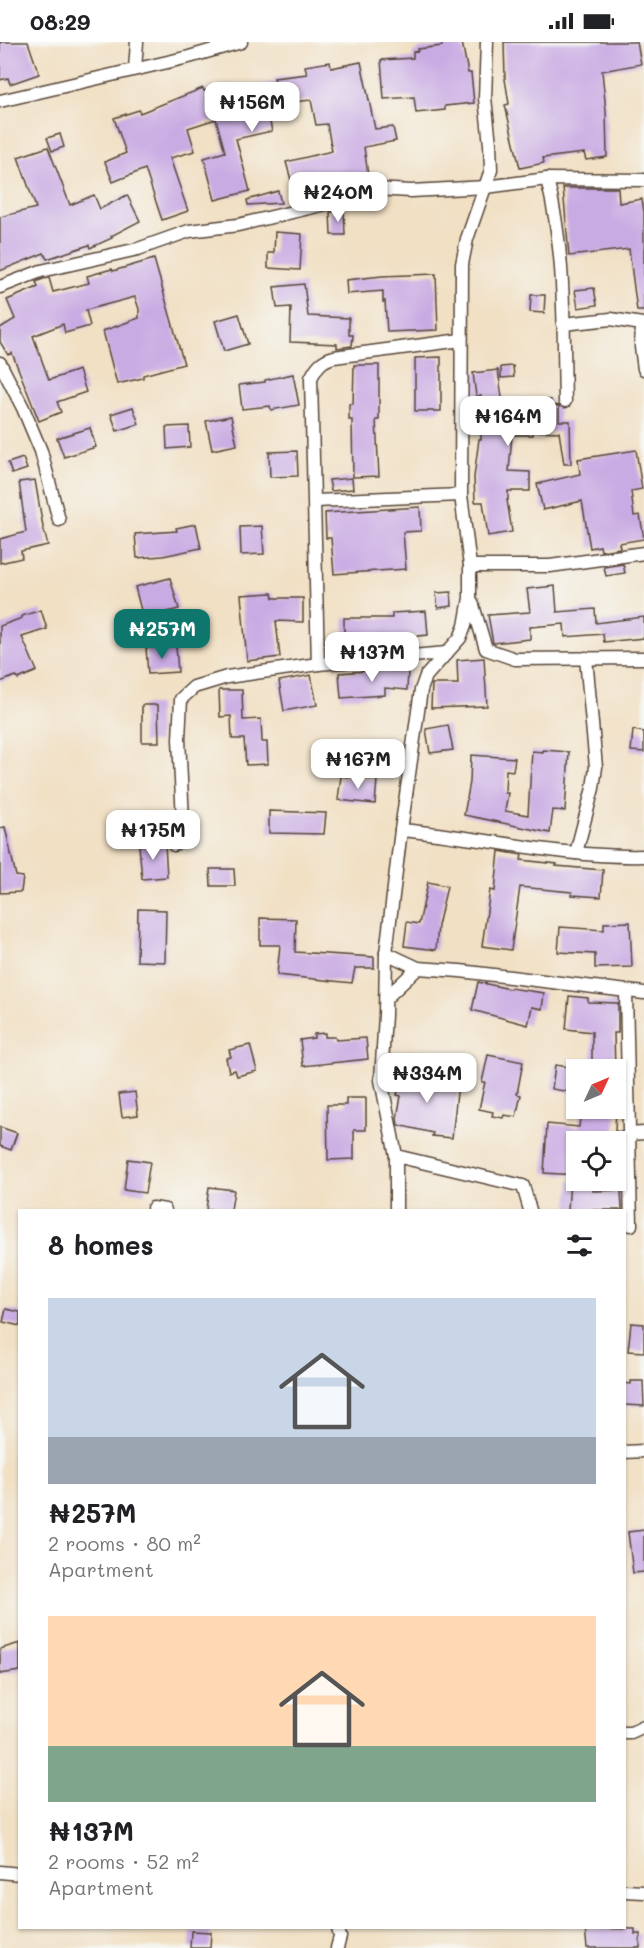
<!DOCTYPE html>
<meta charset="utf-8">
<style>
:root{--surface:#fff;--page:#f2f2f2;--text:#202124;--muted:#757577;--accent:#0f766e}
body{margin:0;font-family:Mali,sans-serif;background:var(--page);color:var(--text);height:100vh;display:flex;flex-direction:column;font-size:22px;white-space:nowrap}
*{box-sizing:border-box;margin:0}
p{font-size:20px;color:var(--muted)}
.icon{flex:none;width:33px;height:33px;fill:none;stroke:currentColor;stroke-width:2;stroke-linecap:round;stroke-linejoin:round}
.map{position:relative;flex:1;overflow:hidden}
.side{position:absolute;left:18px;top:1167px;width:608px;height:720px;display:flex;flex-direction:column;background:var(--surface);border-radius:0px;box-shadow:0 2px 4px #0004}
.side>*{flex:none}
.needle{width:39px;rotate:46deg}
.buttons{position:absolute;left:566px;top:1017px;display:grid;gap:12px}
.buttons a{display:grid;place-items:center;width:60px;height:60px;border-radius:0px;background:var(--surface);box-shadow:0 2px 4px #0004;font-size:30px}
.price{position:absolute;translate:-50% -51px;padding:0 14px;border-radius:12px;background:#fff;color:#222;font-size:20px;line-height:39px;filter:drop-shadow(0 2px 3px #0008)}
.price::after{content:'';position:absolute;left:50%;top:36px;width:18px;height:14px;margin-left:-9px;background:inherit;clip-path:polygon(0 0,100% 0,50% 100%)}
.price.on{background:var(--accent);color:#fff}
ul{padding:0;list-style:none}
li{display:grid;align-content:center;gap:12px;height:318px;padding:0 30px}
li span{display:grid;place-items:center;height:186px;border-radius:0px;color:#555}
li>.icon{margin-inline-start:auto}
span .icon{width:108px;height:108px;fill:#fffc;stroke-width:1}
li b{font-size:26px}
h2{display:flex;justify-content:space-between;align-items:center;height:72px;padding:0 30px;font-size:26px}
.status{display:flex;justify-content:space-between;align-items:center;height:42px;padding:0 30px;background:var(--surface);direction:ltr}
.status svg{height:16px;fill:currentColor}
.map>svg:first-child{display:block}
.building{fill:#c9abe3}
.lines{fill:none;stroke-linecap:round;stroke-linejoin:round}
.minor-casing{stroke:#564537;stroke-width:15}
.minor{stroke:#fff;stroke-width:12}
</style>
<div class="status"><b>08:29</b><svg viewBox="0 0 49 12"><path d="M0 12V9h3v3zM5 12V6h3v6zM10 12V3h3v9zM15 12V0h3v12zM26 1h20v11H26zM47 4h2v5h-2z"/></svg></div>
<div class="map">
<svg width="644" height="1906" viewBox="0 0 644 1906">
<rect width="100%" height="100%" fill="#f6f6f2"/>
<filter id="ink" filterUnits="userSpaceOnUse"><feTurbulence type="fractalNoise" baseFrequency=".0167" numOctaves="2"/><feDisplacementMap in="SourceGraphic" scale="12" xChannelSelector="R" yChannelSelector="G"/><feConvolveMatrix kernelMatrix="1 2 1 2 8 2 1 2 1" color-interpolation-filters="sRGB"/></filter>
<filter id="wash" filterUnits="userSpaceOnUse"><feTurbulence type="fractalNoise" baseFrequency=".008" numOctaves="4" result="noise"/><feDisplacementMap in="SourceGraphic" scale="24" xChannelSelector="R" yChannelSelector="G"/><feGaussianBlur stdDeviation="1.35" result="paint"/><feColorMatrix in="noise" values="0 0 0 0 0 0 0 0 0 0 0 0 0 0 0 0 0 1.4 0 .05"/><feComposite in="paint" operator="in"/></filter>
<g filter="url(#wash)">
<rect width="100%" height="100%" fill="#f1e0c4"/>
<g id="blocks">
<g class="building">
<path d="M0,0h28l11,32 -29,10 -2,-6 -8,2z"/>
<path d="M442,0h20l6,31h3l3,30 -29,3v4l-29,3 -2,-16 -30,2 -3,-39 32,-2v-6l5,-1v-2l24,-3z"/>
<path d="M504,0h133l4,22 -39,7 4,40 1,46 -21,3 -2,-7 -41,5 1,5 -24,5 -15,-63 4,-1 -4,-25z"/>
<path d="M330,20l1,6 30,-6 14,67 18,-2 3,14 -32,6 5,35 -33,6 -1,-11 -42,10 -7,-25 46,-11 -5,-27 -11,1 -5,-25 -45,5 6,26 -36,8 14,52 -35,9 -11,-42 21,-6 -9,-33 -28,9 7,23 -25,7 18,53 -26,9 -17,-51 -32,13 -8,-20 21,-9 -12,-35 25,-8 1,3 63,-25 1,3 29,-7 2,7 40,-9 -1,-4 33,-4 -2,-8z"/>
<path d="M60,92l4,13 -12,4 -5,-13z"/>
<path d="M48,105l22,58 24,-10 6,14 27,-14 13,26 -29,15 1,2 -22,10 -1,-3 -42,14 -3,-6 -44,18v-54l36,-9 -18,-51z"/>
<path d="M563,146h55l1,15 23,-4 2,14v98h-7l-8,-62 -60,7z"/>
<path d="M278,149l3,12 -33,2 -1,-5z"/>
<path d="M344,169l1,24h-14l-1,-23z"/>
<path d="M275,190l27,2 -2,36 -32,-2v-15h6z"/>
<path d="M154,217l30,105 -41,11v3l-26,6 -14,-53 36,-13v-9l-4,-12 -49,13 4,16 -25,7 -2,-9 -30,12 16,44 30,-10 7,22 -29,10 4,10 -22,9 -27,-68 -4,2 -8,-13v-14l15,-9 -8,-19 31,-13 -2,-5 7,-3 6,-1 4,14 36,-9 -2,-7 25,-7 1,2z"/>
<path d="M436,232l2,56 -51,2 -2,-31 -2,1v-11l-36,3 -1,-14 36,-4z"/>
<path d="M304,242l4,32 41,2v17h4l-1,11 -15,2v-4l-47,-2 1,-35 -14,1 -3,-21z"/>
<path d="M594,246l3,17 -19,3 -3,-18z"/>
<path d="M531,253h14l-1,18 -14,-1z"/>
<path d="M239,272l9,30 -24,7 -9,-30z"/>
<path d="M441,315v54h-26v-53z"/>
<path d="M354,323h25v55h-3l3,56 -26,1 -1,-57h-3v-16h4z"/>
<path d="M513,324l1,11 -13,1v-11z"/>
<path d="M498,328l5,34 33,1v-5h15v5l8,1v15h11l1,43h-7l-5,-32 -26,-1v4h-21l-3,36 21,1v19h-22v9h-1l5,32 -24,4 -5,-34h-8l-1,-25 5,-38h2v-43h-5l-3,-23z"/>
<path d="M293,332l6,31 -28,5 -1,-4 -28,3 -3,-24 26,-3v-2z"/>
<path d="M133,365l6,17 -22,7 -6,-17z"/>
<path d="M231,374l6,29 -25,5 -6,-29z"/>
<path d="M189,384l1,21 -23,2 -1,-22z"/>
<path d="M90,386l6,19 -32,10 -7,-19z"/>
<path d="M636,408l6,39 -11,2 3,25 6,-1 4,24 -25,4 1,5 -19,3 -1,-5 -10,2 -8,-47 -39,9 -6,-26 43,-10 -2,-15z"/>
<path d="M297,409l1,25 -28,1 -1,-25z"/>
<path d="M23,416l4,11 -15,5 -4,-11z"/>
<path d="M352,436l1,11 -22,2 -2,-11z"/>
<path d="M35,438l8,47 5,18 -27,6 1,7 -22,5v-24l26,-7 -7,-50z"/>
<path d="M420,465l1,24 -18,1 3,37 -72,5 -3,-36h-5l-1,-25z"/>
<path d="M196,482l5,24 -38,8 -26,2 -2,-24 42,-3 -1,-3z"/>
<path d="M262,484l2,28 -23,1 -1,-28z"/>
<path d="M623,522l2,9 -19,3 -2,-9z"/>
<path d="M170,536l9,31 -36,9 -8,-31z"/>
<path d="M555,544l2,26 38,-3 1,14 48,-6v21l-40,4 -1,-8 -38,3 -1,-13 -34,3v12l-37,4 -5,-28 42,-3 -3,-23z"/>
<path d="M451,550l1,14 -14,2 -2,-15z"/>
<path d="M272,551l1,5h30v24l-27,-1 4,36 -33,4 -6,-66z"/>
<path d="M41,568l6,19 -25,8 15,34 -19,8 -2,-3 -16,6v-56l22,-8v-2z"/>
<path d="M426,569l2,24 -41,4v10h-11v-10h-32v-21h48v-5z"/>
<path d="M176,604l2,26 -30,2 -2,-26z"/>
<path d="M484,616l3,48 -56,2 1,-24h26l-1,-24z"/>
<path d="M381,628l27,1 -1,19 -22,-2v7l-44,3 -2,-25z"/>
<path d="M311,633l6,30 -33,6 -5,-30z"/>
<path d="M219,648h23l1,30 18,-1 1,23h5l1,22 -22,1 -2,-26h-12l-1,-23 -11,1z"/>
<path d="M142,663h16l1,37h-17z"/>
<path d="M448,683l5,25 -23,3 -4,-24z"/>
<path d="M633,688l11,2v20l-13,-1z"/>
<path d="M543,708l26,2 -4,59 -12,-1 -3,23 -86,-18 6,-33 1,-27 44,3 -2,13 -7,-1 -1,23h3l-3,18 23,4 4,-64 11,1z"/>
<path d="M341,734l36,4 -2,24 -37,-4z"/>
<path d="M269,769l57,2 -2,21 -55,-1z"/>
<path d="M5,785l11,49 7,1 -2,15 -21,1v-65z"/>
<path d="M165,802l2,33 -25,2 -3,-34z"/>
<path d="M499,809l23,4 -1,5 36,4 -1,2 47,4 -2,27 -29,-2v-3l-52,-5 -9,63 -29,-4 8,-56 5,1z"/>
<path d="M210,827h24l1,17h-24z"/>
<path d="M428,840l19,4 -9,40 -2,24 -32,-4 3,-24 12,2z"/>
<path d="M138,867l28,1 -1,52 -28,-1z"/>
<path d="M260,876l36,1 -1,33 79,5v11h-19l-3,15 -75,-8 3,-30h-20z"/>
<path d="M630,880l2,45 -37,1v-14l-37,-2 2,-25 44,3v-7z"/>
<path d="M478,940l32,7v-1l34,5 -2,16 -10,-2 -4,18 -56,-15z"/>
<path d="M569,954l19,2v4l30,1v30h-4l1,37h-23v-38l-26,-3z"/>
<path d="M325,991v4h10l1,3 30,-2 2,21 -65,7 -3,-26 14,-2v-4z"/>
<path d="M250,1003l7,26 -20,5 -2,-6 -6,2 -3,-14 5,-1 -2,-7z"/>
<path d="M488,1013l35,7 -6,32 4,1 -5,22 -12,-2 -1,3 -11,-2 1,-4 -14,-3 6,-27h-3z"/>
<path d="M555,1023l21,3v25l-24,-4z"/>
<path d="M403,1028l31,7 -1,3 25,4 -6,54 -20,-2 1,-3 -35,-8 -1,-7 4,-22 -4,-1z"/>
<path d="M135,1050l3,23 -16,2 -3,-23z"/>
<path d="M346,1056h20v32h-12v29l-26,1 -1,-55h19z"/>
<path d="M581,1066h35l-1,23 6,1v10h-45v33l-32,-2 3,-49 32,3z"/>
<path d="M0,1085l17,6 -6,17 -11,-4z"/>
<path d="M128,1117l22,3 -5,31 -21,-3z"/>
<path d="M570,1139l24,2 -1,8 28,-1 1,20h-54z"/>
<path d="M209,1145l25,3 -3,20h-25z"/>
<path d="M6,1267l14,3v14l-17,-4z"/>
<path d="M631,1281l13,1v28l-16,-1z"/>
<path d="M631,1339h12l1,25 -20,-1v-22l7,1z"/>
<path d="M644,1488v42l-11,1 -5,-41z"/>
<path d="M20,1601v28l-20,3v-25z"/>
<path d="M585,1886l50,1v5h5v14h-53z"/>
<path d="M191,1889l20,1 -1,16h-20z"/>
</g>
</g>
</g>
<g filter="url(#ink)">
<use href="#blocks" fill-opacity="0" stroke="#564537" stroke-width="1.5"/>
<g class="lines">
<g class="minor-casing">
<g id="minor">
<path d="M135,27l2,-27"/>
<path d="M0,59l189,-44 52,-15"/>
<path d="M547,137c19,73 16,148 18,222"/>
<path d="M0,245l41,-16 97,-22 51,-18 49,-6 96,-23 26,-11 15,-2 36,2 75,-4 61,-8 97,1"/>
<path d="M563,282l48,-5 31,5 -1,23 3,22"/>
<path d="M0,321l23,45 18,43 18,69"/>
<path d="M315,459l146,-6"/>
<path d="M470,524h80l94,-13"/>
<path d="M472,560l14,47 29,10 129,-1"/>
<path d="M318,622l-7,-286c6,-12 11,-18 23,-21l127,-17"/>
<path d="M401,788c81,7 161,28 243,26"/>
<path d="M174,803l9,-25 -4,-81 2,-40 13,-12 33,-10 91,-13 129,-11"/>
<path d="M576,811l17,-65 3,-21 -10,-109"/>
<path d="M386,911l32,15 42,3 184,22"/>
<path d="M626,949l5,234"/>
<path d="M386,956l32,-30"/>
<path d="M629,1092l15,-1"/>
<path d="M396,1114l127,30 7,24"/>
<path d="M153,1166l12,2"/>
<path d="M396,1168v-54l-15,-76 4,-65 1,-62 15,-123 20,-140 5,-14 34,-38 5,-12 5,-28v-32l-9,-71 1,-231 5,-25 24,-69 -1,-26 -5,-46 2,-56"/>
<path d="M624,1410l20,-1"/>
<path d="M624,1691h7l13,-6"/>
<path d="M0,1830l20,2"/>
<path d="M624,1849l20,1"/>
<path d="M337,1906l3,-11 -2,-9"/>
</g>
</g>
<use href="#minor" class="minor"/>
</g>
</g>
</svg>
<div class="buttons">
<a><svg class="needle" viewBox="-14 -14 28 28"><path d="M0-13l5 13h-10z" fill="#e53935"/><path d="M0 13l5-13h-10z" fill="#757577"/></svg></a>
<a><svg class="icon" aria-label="locate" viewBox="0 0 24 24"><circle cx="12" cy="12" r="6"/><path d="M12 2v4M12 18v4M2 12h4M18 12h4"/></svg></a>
</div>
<b class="price" style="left:252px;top:91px">₦156M</b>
<b class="price" style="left:338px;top:181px">₦240M</b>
<b class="price" style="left:508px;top:405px">₦164M</b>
<b class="price on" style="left:162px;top:618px">₦257M</b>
<b class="price" style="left:372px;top:641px">₦137M</b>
<b class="price" style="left:358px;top:748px">₦167M</b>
<b class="price" style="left:153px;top:819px">₦175M</b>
<b class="price" style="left:427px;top:1062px">₦334M</b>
<section class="side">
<h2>8 homes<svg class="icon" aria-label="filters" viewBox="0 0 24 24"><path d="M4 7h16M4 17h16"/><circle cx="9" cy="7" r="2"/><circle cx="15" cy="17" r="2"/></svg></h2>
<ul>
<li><span style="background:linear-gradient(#c9d6e8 75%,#9aa5b1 0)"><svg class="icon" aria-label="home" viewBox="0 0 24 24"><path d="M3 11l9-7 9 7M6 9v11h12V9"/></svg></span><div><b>₦257M</b><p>2 rooms · 80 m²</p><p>Apartment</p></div></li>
<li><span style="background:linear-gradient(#ffd9b3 70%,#7fa58c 0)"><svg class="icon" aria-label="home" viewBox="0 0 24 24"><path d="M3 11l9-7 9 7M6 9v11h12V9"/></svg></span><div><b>₦137M</b><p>2 rooms · 52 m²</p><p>Apartment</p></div></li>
</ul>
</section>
</div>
